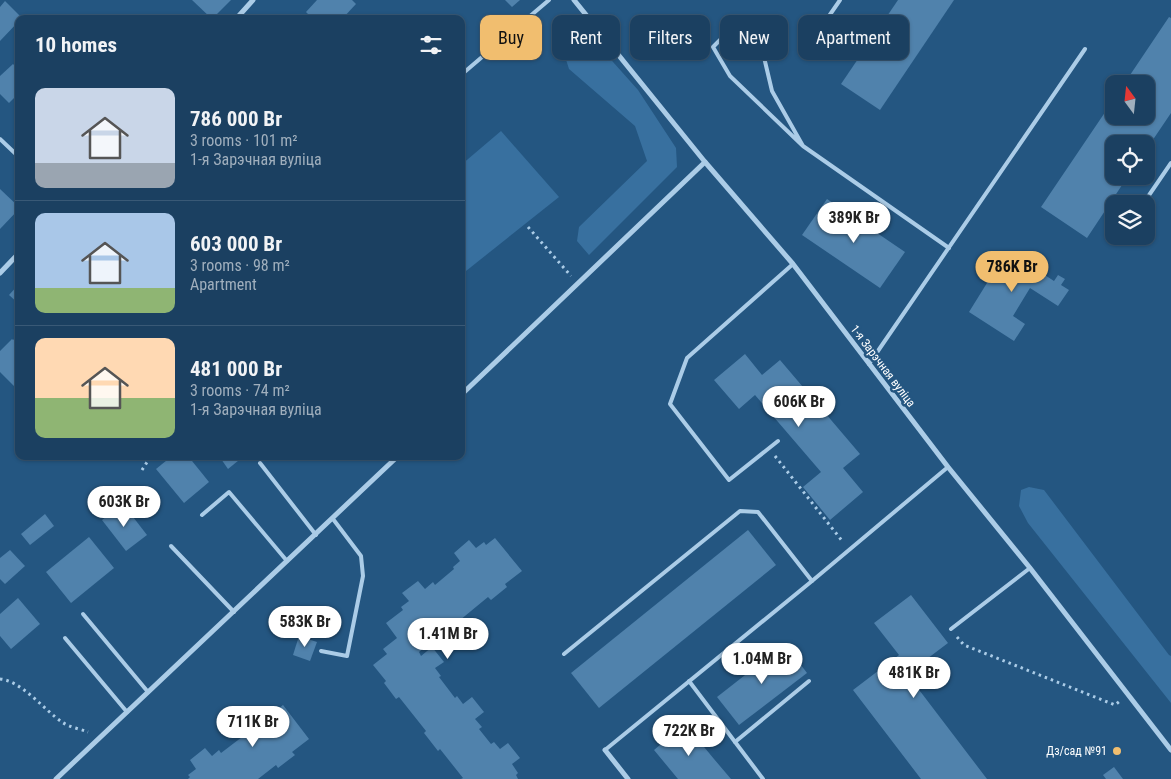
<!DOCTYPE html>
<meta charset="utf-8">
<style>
:root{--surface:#1b4061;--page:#284b6a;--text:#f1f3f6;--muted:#a0afbd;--line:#395976;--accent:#f1be6f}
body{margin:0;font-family:"Roboto Condensed",sans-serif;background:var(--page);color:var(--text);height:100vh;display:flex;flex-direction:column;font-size:19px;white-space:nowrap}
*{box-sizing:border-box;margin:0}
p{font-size:16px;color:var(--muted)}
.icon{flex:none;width:28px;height:28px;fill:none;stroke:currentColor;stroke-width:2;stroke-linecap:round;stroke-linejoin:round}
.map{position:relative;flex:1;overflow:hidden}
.side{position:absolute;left:15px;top:15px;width:450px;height:445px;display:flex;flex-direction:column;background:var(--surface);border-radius:10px;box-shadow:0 1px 4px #0004,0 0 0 1px var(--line)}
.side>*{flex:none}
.top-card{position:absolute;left:480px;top:15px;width:475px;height:45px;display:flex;gap:10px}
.needle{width:32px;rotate:345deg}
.fabs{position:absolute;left:1105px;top:75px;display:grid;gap:10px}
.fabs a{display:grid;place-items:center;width:50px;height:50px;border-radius:10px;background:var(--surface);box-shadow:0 1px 4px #0004,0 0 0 1px var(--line);font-size:25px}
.price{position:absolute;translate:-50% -42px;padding:0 11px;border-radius:18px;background:#fff;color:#222;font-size:16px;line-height:32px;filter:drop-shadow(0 1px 2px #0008)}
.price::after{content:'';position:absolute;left:50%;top:30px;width:15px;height:11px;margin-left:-8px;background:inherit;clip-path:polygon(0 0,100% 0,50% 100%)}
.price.current{background:var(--accent);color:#111}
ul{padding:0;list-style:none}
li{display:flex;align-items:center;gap:15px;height:125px;padding:0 20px}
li+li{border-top:1px solid var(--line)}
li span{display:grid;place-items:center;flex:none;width:140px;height:100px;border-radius:10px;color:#555}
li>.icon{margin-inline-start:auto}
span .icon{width:60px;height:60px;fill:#fffc;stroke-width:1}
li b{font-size:21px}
h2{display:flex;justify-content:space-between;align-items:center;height:60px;padding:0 20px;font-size:21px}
.pill{padding:0 18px;border-radius:10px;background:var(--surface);box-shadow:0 1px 4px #0004,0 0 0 1px var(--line);font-size:18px;line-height:45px}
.pill.current{background:var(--accent);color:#111}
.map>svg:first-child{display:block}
.green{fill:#38709f}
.building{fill:#5082ac}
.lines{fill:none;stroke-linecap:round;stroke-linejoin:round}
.path{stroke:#abcce7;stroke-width:3;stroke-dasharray:2.5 4;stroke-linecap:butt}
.lane{stroke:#abcce7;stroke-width:4}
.street{stroke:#abcce7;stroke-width:5}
.poi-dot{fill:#f1be6f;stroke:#245681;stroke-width:2}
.labels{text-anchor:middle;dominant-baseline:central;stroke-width:5;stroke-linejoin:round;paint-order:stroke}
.street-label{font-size:12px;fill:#fff;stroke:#245681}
.poi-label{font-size:12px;fill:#fff;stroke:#245681;text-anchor:end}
</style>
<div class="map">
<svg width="1171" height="779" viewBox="0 0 1171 779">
<rect width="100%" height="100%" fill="#245681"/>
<g class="green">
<path d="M580,25l58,65 38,58 1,19 -88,88 -12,-14 2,-14 68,-66 -12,-35 -66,-57 -8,-25 3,-15z"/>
<path d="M501,131l58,66 -98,78v-110z"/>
<path d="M1029,487l15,3 125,165 2,1v47l-143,-180 -9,-17 2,-16z"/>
</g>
<g class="building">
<path d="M192,0h39l-19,19z"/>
<path d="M317,0h35l4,4 -14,15h-29l-7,-7z"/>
<path d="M505,0h15l-8,7z"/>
<path d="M898,0h56l-74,110 -39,-26z"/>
<path d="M5,1l17,17 -3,1v2l-19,20v-34z"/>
<path d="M1169,17l2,1v95l-25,37v-6h-32v32h14l-41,62 -46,-31 73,-108v17h32v-32h-22z"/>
<path d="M13,64l6,6v23l-10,10 -9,-9v-18z"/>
<path d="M0,189l19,18v2l-19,20z"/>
<path d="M827,199l78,53 -25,36 -78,-53z"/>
<path d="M1008,251l46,30 4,-6 7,4 -4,6 8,5 -11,16 -28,-18 -17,28 12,8 -11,17 -45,-29 18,-29 -8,-5 11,-17 8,5z"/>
<path d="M19,284v20l-10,-9z"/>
<path d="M19,335v46l-5,5 -14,-14v-21l12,-12 1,1z"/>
<path d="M745,354l17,21 18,-15 80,94 -17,14 20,24 -33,28 -27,-33 18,-15 -66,-77 -16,14 -25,-29z"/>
<path d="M172,456h16l21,26 -25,21 -28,-34z"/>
<path d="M219,456h25l-16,13z"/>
<path d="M123,504l24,31 -21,16 -24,-31z"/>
<path d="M45,514l9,12 -24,19 -9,-11z"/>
<path d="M748,530l28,35 -177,143 -28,-35z"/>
<path d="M89,537l25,31 -43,35 -25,-31z"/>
<path d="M495,538l27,33 -17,13 2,3 -16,13 -3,-3 -34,28 2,2 -16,13 -3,-3 -18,15 2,4 11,-9 12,15 -9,6 6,8 -2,1 16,21 2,-2 6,8 9,-7 12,15 -9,7 7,8 -3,2 12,15 3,-2 6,7 8,-6 12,15 -8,6 6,9 -2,2 2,4h-57l2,-1 -23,-29 -2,2 -14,-18 2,-2 -27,-34 -3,2 -12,-16 2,-2 -13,-16 14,-11 -4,-5 14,-11 -11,-15 17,-13 -2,-3 8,-6 -7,-8 16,-12 7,8 8,-7 2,3 19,-16 -1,-2 7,-6 -6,-8 15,-13 7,8 8,-6 2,3z"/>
<path d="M10,550l15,16 -20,18 -5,-5v-21z"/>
<path d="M911,595l37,48 -41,31 80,105h-66l-68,-89 46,-35 -25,-32z"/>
<path d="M18,598l22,26 -29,25 -11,-13v-22z"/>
<path d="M299,636l18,6 -7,19 -17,-6z"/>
<path d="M785,644l22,29 -68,52 -22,-28z"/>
<path d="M283,705l26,34 -17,13 3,3 -17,13 -2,-3 -18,14h-70l2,-2 -2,-2 8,-6 -6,-9 15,-12 7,8 7,-6 2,3 21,-16 -3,-3 8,-6 -7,-8 16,-12 7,8 8,-6 2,3z"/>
<path d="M685,724l29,35 17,20h-53l-24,-29z"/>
<path d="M1114,767l9,12h-17l-3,-4z"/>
</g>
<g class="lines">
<g class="path">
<path d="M528,227l43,49"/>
<path d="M775,456l68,86"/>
<path d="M142,470l9,-14"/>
<path d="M957,637l7,8 151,60 5,-4"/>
<path d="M0,679c22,2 44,31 62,43 7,5 18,7 26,10"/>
</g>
<g class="lane">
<path d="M818,32l22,-32"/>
<path d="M461,75l88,-75"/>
<path d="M0,139l19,18"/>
<path d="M803,146l-73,-70 -17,-29 18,-18 32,24 9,38 31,55 146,102"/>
<path d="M1143,204l28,-41"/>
<path d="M869,364l216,-315"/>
<path d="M778,441l-49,39 -59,-76 17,-46 106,-94"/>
<path d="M260,463l56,72"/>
<path d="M202,515l27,-23 58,69"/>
<path d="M171,546l63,66"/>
<path d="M83,614l65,78"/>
<path d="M951,629l79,-61"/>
<path d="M65,638l62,74"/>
<path d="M321,651l26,5 16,-80 -2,-20 -28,-37"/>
<path d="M564,654l176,-143 18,1 54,69"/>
<path d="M689,681l74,98"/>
<path d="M735,742l74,-61"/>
<path d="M605,750l207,-169 136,-114"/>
</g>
<g class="street">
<path d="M574,0l131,162 88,102 155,203 82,101 141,182"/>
<path d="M236,19l17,-19"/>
<path d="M0,273l19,-20"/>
<path d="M461,395l244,-233"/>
<path d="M605,750l23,29"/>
<path d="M56,779l342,-323"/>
</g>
</g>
<circle class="poi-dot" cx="1117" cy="751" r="5"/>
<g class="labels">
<g class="street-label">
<text transform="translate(883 366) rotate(53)">1-я Зарэчная вуліца</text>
</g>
<g class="poi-label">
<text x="1107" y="751">Дз/сад №91</text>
</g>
</g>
</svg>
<div class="fabs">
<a><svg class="needle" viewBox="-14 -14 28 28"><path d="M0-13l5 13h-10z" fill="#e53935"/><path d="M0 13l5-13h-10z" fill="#a0afbd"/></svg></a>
<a><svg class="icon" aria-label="locate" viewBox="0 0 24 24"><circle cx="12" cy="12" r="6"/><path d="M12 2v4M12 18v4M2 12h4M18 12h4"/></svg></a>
<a><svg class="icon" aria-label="layers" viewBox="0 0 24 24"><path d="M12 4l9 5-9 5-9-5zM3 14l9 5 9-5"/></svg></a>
</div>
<b class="price" style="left:854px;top:244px">389K Br</b>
<b class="price current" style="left:1012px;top:293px">786K Br</b>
<b class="price" style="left:799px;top:428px">606K Br</b>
<b class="price" style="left:124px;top:528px">603K Br</b>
<b class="price" style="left:305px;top:648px">583K Br</b>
<b class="price" style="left:448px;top:660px">1.41M Br</b>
<b class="price" style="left:762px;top:685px">1.04M Br</b>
<b class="price" style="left:914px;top:699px">481K Br</b>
<b class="price" style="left:253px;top:748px">711K Br</b>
<b class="price" style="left:689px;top:757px">722K Br</b>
<div class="top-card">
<a class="pill current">Buy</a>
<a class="pill">Rent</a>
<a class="pill">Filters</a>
<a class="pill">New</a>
<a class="pill">Apartment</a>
</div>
<section class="side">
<h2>10 homes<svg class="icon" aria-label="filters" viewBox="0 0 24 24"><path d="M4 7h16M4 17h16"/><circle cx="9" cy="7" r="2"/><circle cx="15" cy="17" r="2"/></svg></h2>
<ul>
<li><span style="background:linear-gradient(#c9d6e8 75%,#9aa5b1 0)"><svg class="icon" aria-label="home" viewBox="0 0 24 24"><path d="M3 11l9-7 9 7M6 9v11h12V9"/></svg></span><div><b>786 000 Br</b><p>3 rooms · 101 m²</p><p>1-я Зарэчная вуліца</p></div></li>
<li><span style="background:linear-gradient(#a9c7e8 75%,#8fb573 0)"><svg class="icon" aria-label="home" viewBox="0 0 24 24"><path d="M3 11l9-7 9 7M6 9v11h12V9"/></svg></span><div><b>603 000 Br</b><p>3 rooms · 98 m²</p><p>Apartment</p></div></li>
<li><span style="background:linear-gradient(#ffd9b3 60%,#8fb573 0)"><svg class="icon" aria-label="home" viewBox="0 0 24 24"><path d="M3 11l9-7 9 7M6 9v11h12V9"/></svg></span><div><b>481 000 Br</b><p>3 rooms · 74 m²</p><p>1-я Зарэчная вуліца</p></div></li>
</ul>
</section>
</div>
